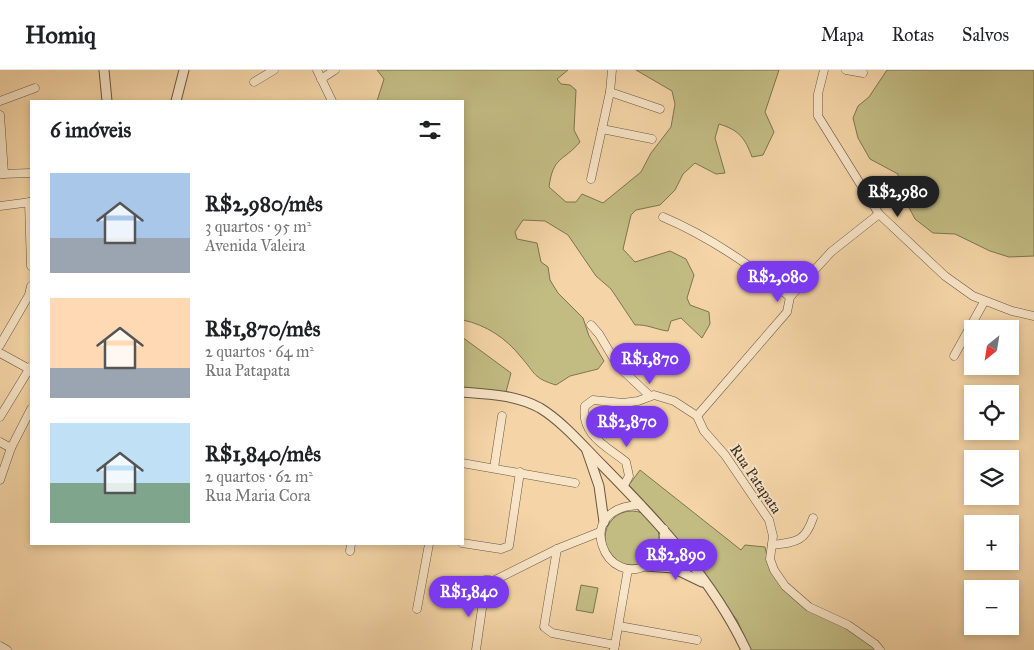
<!DOCTYPE html>
<html lang="pt">
<meta charset="utf-8">
<style>
:root{--surface:#fff;--page:#f2f2f2;--text:#202124;--muted:#757577;--line:#e0e0e0;--accent:#7c3aed}
body{margin:0;font-family:"IM FELL Great Primer",serif;background:var(--page);color:var(--text);height:100vh;display:flex;flex-direction:column;font-size:19px;white-space:nowrap}
*{box-sizing:border-box;margin:0}
p{font-size:16px;color:var(--muted)}
.icon{flex:none;width:28px;height:28px;fill:none;stroke:currentColor;stroke-width:2;stroke-linecap:round;stroke-linejoin:round}
.map{position:relative;flex:1;overflow:hidden}
.side{position:absolute;left:30px;top:30px;width:434px;height:445px;display:flex;flex-direction:column;background:var(--surface);border-radius:0px;box-shadow:0 2px 8px #0003}
.side>*{flex:none}
.needle{width:32px;rotate:210deg}
.buttons{position:absolute;left:964px;top:250px;display:grid;gap:10px}
.buttons a{display:grid;place-items:center;width:55px;height:55px;border-radius:0px;background:var(--surface);box-shadow:0 2px 8px #0003;font-size:25px}
.price{position:absolute;translate:-50% -42px;padding:0 11px;border-radius:18px;background:var(--accent);color:#fff;font-size:16px;line-height:32px;filter:drop-shadow(0 1px 2px #0008)}
.price::after{content:'';position:absolute;left:50%;top:30px;width:15px;height:11px;margin-left:-8px;background:inherit;clip-path:polygon(0 0,100% 0,50% 100%)}
.price.current{background:#222;color:#fff}
ul{padding:0;list-style:none}
li{display:flex;align-items:center;gap:15px;height:125px;padding:0 20px}
li span{display:grid;place-items:center;flex:none;width:140px;height:100px;border-radius:0px;color:#555}
li>.icon{margin-inline-start:auto}
span .icon{width:60px;height:60px;fill:#fffc;stroke-width:1}
li b{font-size:21px}
h2{display:flex;justify-content:space-between;align-items:center;height:60px;padding:0 20px;font-size:21px}
header{display:flex;align-items:center;gap:30px;box-sizing:border-box;height:70px;padding:0 25px;background:var(--surface);border-bottom:1px solid var(--line)}
header strong{font-size:24px}
nav{display:flex;gap:28px;margin-inline-start:auto;font-size:18px}
.map>svg:first-child{display:block}
.green{fill:#c2bc83;stroke:#7c7553}
.lines{fill:none;stroke-linecap:round;stroke-linejoin:round}
.minor-casing{stroke:#665844;stroke-width:9}
.tertiary-casing{stroke:#665844;stroke-width:11}
.minor{stroke:#f8e4c6;stroke-width:8}
.tertiary{stroke:#f8e4c6;stroke-width:9}
.labels{text-anchor:middle;dominant-baseline:central;stroke-width:4;stroke-linejoin:round;paint-order:stroke}
.street-label{font-size:15px;fill:#372e23;stroke:#f8e4c6}
</style>
<header>
<strong>Homiq</strong>
<nav><a>Mapa</a><a>Rotas</a><a>Salvos</a></nav>
</header>
<div class="map">
<svg width="1034" height="580" viewBox="0 0 1034 580">
<rect width="100%" height="100%" fill="#f5d5a7"/>
<filter id="stains"><feTurbulence type="fractalNoise" baseFrequency=".004" numOctaves="4"/><feColorMatrix values="0 0 0 0 .2 0 0 0 0 .09 0 0 0 0 .02 0 0 0 .5 -.17"/></filter>
<radialGradient id="worn" r=".72"><stop offset=".6" stop-color="#630" stop-opacity="0"/><stop offset="1" stop-color="#630" stop-opacity=".3"/></radialGradient>
<g class="green">
<path d="M377,0h191l-11,9 4,5 9,1 6,5 -2,40 6,12c-17,20 -27,14 -31,45l17,15h10l6,-8 21,9 38,-31 10,-19 20,-26 4,-23 -3,-13 -36,-21h143l-14,42 9,20 -11,23 -11,2c-7,-19 -13,-27 -33,-33l-4,14 10,35 -9,1 -21,-11 -12,11 -8,16 -15,15 -24,5 -5,5 -8,34 12,13 35,-11 16,8 8,16 -7,23 3,7 19,7 1,12 -8,14 -21,-20 -10,3 -3,10c-11,-1 -21,-7 -33,-6l-24,-36 -15,-13 -28,-41 -23,-14 -22,-1 -8,12 2,7 20,4 4,19 7,5 2,13 8,13 25,25 6,18 15,25 -6,8 -28,7 -14,9c-23,-7 -20,-11 -35,-28 -15,-19 -35,-32 -58,-37l-1,-219h-85l7,-22z"/>
<path d="M887,0h147v186l-25,1 -19,-6 -35,-17 -22,-1 -18,-14 -15,-29 -2,-16 -28,-15 -12,-21 -5,-20 5,-12 11,-9z"/>
<path d="M462,267l49,36 -5,19 -43,-4z"/>
<path d="M640,400l101,80 4,-5 20,2 5,22 15,21 47,27 44,33h-126l-13,-30 -78,-103 -30,-32z"/>
<circle cx="632" cy="468" r="27"/>
<path d="M581,515l17,3 -5,25 -17,-3z"/>
</g>
<g class="lines">
<g class="minor-casing">
<g id="minor">
<path d="M317,0l15,31"/>
<path d="M824,0l-6,24v22l61,98 66,62 28,20 39,15 22,5"/>
<path d="M846,0l17,3"/>
<path d="M321,9l14,-9"/>
<path d="M254,12l20,-12"/>
<path d="M610,22l50,17"/>
<path d="M0,31l35,-13"/>
<path d="M0,45l4,59"/>
<path d="M602,59l50,10"/>
<path d="M1,104l30,-1"/>
<path d="M591,109l19,-87 2,-22"/>
<path d="M29,132l2,64"/>
<path d="M0,136l31,-4"/>
<path d="M663,147c47,20 87,48 127,80"/>
<path d="M591,255l8,9 19,32 32,30"/>
<path d="M0,275l29,-50 2,-9"/>
<path d="M0,283l31,17"/>
<path d="M954,286l30,-54"/>
<path d="M697,346l90,-104 3,-15 41,-45 48,-38"/>
<path d="M0,347l31,-51"/>
<path d="M0,372l11,6"/>
<path d="M462,393l113,20"/>
<path d="M494,398l8,-52"/>
<path d="M0,410l11,-32 20,-39"/>
<path d="M623,417l6,-11 -3,-14c-18,-15 -46,-27 -41,-56l8,-6 30,3 15,-2 16,-6 20,6 23,15 7,15 21,24 44,65 4,16 -3,23 4,11 11,16 24,21 39,18 27,19 5,6"/>
<path d="M641,435c-72,1 -34,88 9,58 12,-8 15,-20 14,-34"/>
<path d="M462,473l39,6 8,-3 11,-74"/>
<path d="M772,475c24,-3 33,-3 41,-27"/>
<path d="M557,479l-13,78 8,6 63,12"/>
<path d="M350,481l1,-7"/>
<circle cx="487" cy="514" r="4.5"/>
<path d="M491,512l66,-33 43,-17"/>
<path d="M417,539l12,-65"/>
<path d="M619,556l78,14"/>
<path d="M0,576l7,4"/>
<path d="M476,580l9,-62"/>
<path d="M614,580l14,-81"/>
</g>
</g>
<g class="tertiary-casing">
<g id="tertiary">
<path d="M104,0l3,31"/>
<path d="M176,31l8,-31"/>
<path d="M462,322c27,2 54,3 78,16 23,14 43,38 62,57 55,56 110,113 144,185"/>
<path d="M587,381l12,35 5,36"/>
<path d="M646,496l27,2 29,14"/>
</g>
</g>
<use href="#minor" class="minor"/>
<use href="#tertiary" class="tertiary"/>
</g>
<g class="labels">
<g class="street-label">
<text transform="translate(756 409) rotate(56)">Rua Patapata</text>
</g>
</g>
<rect width="100%" height="100%" filter="url(#stains)"/>
<rect width="100%" height="100%" fill="url(#worn)"/>
</svg>
<div class="buttons">
<a><svg class="needle" viewBox="-14 -14 28 28"><path d="M0-13l5 13h-10z" fill="#e53935"/><path d="M0 13l5-13h-10z" fill="#757577"/></svg></a>
<a><svg class="icon" aria-label="locate" viewBox="0 0 24 24"><circle cx="12" cy="12" r="6"/><path d="M12 2v4M12 18v4M2 12h4M18 12h4"/></svg></a>
<a><svg class="icon" aria-label="layers" viewBox="0 0 24 24"><path d="M12 4l9 5-9 5-9-5zM3 14l9 5 9-5"/></svg></a>
<a>+</a>
<a>−</a>
</div>
<b class="price current" style="left:898px;top:148px">R$2,980</b>
<b class="price" style="left:778px;top:233px">R$2,080</b>
<b class="price" style="left:650px;top:315px">R$1,870</b>
<b class="price" style="left:627px;top:378px">R$2,870</b>
<b class="price" style="left:676px;top:511px">R$2,890</b>
<b class="price" style="left:469px;top:548px">R$1,840</b>
<section class="side">
<h2>6 imóveis<svg class="icon" aria-label="filters" viewBox="0 0 24 24"><path d="M4 7h16M4 17h16"/><circle cx="9" cy="7" r="2"/><circle cx="15" cy="17" r="2"/></svg></h2>
<ul>
<li><span style="background:linear-gradient(#a9c7e8 65%,#9aa5b1 0)"><svg class="icon" aria-label="home" viewBox="0 0 24 24"><path d="M3 11l9-7 9 7M6 9v11h12V9"/></svg></span><div><b>R$2,980/mês</b><p>3 quartos · 95 m²</p><p>Avenida Valeira</p></div></li>
<li><span style="background:linear-gradient(#ffd9b3 70%,#9aa5b1 0)"><svg class="icon" aria-label="home" viewBox="0 0 24 24"><path d="M3 11l9-7 9 7M6 9v11h12V9"/></svg></span><div><b>R$1,870/mês</b><p>2 quartos · 64 m²</p><p>Rua Patapata</p></div></li>
<li><span style="background:linear-gradient(#bfe0f5 60%,#7fa58c 0)"><svg class="icon" aria-label="home" viewBox="0 0 24 24"><path d="M3 11l9-7 9 7M6 9v11h12V9"/></svg></span><div><b>R$1,840/mês</b><p>2 quartos · 62 m²</p><p>Rua Maria Cora</p></div></li>
</ul>
</section>
</div>
